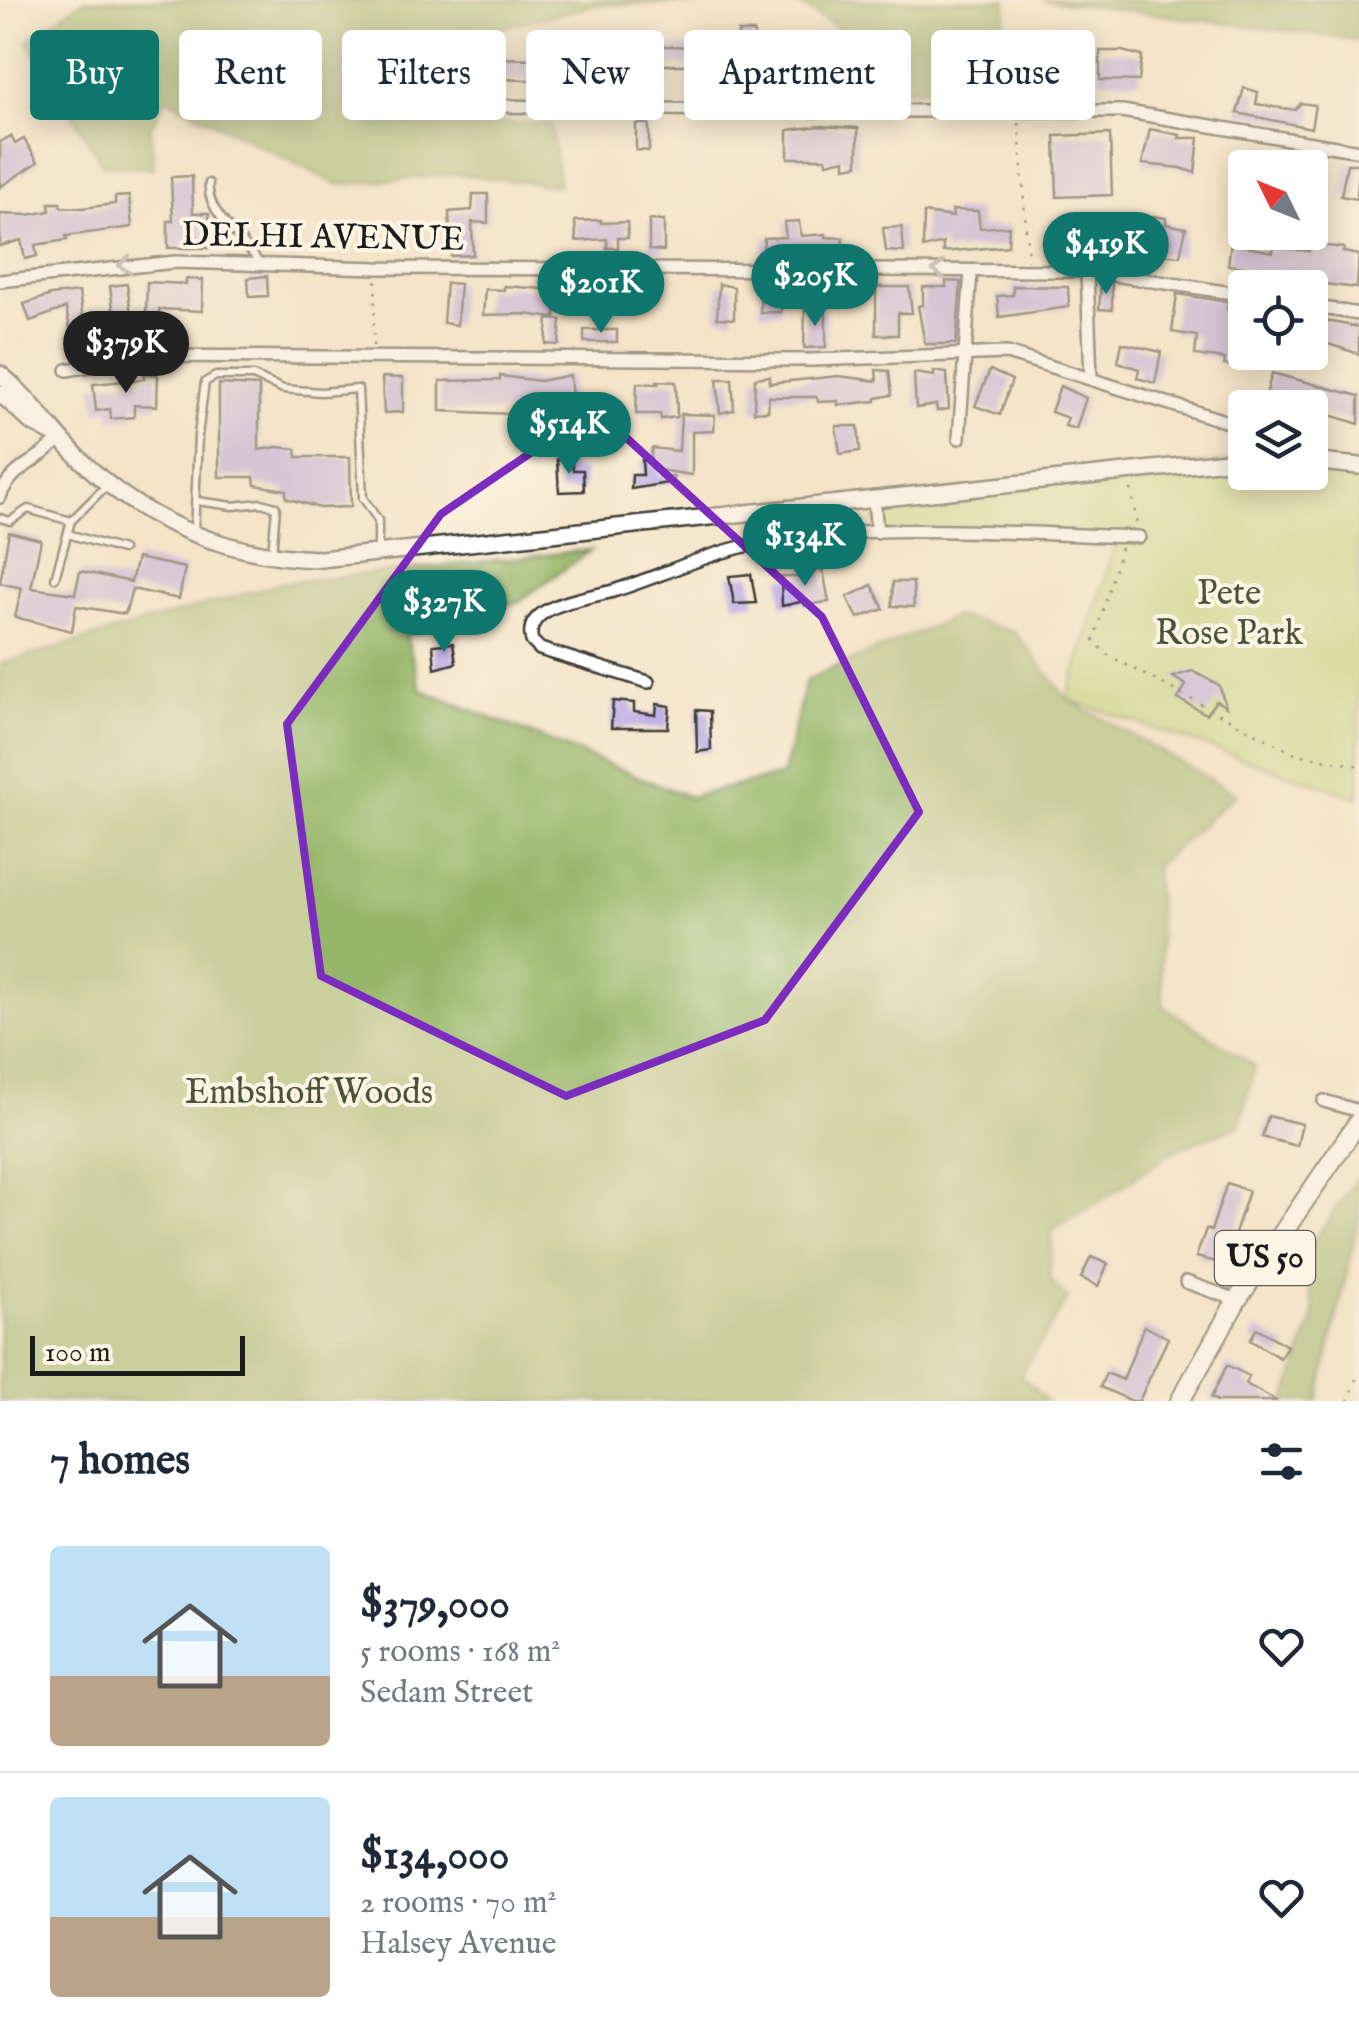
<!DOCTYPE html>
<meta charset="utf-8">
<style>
:root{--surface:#fff;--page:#f6f6f7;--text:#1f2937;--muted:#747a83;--line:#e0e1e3;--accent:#0f766e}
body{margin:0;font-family:"IM FELL English",serif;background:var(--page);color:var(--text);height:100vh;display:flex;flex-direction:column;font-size:38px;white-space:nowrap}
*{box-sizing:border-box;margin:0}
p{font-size:32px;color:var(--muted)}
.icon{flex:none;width:55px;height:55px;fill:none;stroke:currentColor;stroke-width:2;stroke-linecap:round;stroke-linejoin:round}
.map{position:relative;height:1401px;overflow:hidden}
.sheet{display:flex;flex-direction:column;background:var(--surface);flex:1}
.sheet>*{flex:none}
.top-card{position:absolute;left:30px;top:30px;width:1300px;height:90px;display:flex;gap:20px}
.needle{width:65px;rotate:313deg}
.buttons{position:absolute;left:1228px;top:150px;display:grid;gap:20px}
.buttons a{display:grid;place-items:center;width:100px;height:100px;border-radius:10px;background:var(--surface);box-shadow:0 5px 25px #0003;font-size:50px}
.scale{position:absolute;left:30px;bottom:25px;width:215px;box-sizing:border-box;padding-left:10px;border:5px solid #1c1c1c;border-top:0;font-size:28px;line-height:35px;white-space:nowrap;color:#1c1c1c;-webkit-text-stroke:8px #fcf5e5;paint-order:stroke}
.price{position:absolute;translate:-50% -85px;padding:0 22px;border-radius:35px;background:var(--accent);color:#fff;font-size:32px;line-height:65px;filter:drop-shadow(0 2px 5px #0008)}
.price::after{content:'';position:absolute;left:50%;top:60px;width:30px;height:22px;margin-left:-15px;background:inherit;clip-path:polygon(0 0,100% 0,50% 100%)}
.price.active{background:#222;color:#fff}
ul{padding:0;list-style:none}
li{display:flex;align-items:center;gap:30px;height:250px;padding:0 50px}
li+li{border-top:2px solid var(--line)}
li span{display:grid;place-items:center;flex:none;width:280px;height:200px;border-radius:10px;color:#555}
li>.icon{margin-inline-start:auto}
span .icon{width:120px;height:120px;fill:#fffc;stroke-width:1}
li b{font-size:42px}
h2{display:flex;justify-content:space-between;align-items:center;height:120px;padding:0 50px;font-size:42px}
.chip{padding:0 35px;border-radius:10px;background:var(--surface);box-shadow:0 5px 25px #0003;font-size:35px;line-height:90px}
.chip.active{background:var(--accent);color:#fff}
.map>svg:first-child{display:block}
.green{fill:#bdd579;stroke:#6c784a;stroke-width:2.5}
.forest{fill:#96b669;stroke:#596942;stroke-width:2.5}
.building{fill:#b4a0e7}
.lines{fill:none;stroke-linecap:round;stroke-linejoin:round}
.service-casing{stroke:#3c3a36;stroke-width:11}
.minor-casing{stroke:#3c3a36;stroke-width:16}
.tertiary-casing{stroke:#3c3a36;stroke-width:20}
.primary-casing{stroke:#3c3a36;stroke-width:22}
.path{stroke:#3c3a36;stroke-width:2.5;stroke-dasharray:2.5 8;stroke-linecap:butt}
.service{stroke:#fff;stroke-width:6}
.minor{stroke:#fff;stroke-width:11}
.tertiary{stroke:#fff;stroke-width:15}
.primary{stroke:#fff;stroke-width:18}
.oneway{stroke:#999}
.marked{fill:none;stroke:#7b2cbf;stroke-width:8;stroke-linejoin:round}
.labels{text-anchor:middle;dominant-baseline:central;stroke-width:8;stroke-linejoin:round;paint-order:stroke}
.shield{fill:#fcf5e5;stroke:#5f5d58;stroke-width:2.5}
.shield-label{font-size:32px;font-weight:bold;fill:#1c1c1c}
.street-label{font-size:35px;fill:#1c1c1c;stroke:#fcf5e5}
.park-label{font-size:35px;fill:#4c5438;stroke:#fcf5e5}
</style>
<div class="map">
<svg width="1359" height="1401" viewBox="0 0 1359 1401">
<rect width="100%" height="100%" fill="#fcf5e5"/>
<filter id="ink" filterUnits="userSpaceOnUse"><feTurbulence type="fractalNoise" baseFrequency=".01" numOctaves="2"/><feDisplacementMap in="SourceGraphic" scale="20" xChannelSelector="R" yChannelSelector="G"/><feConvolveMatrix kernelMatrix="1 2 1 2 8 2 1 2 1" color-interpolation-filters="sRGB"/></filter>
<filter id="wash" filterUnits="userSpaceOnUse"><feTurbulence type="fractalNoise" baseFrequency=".0048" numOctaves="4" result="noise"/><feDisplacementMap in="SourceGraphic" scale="40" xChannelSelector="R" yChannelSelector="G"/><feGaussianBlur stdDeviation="2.25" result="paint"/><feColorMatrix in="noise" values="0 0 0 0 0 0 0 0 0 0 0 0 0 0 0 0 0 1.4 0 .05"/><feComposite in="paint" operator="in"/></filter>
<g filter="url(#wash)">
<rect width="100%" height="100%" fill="#f4e4c8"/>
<path class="green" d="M1245,459v13h65v-11l49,5v332l-292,-99 51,-162 -241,-5 -3,-32z"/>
<g class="forest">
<path d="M83,0h924l-10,88 -97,1 -30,-42 -75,-45 -200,3 -84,20 -103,35 -62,41 33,24 172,-2 8,63 -102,-12 -119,11 -172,-87 -16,30 4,40 -51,-3 -75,-124z"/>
<path d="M1043,0h316v40z"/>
<path d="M591,550l-72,51 -113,34 15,55 268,107 94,-22 23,-95 150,-64 59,16 52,67 169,95 -81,72 8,140 92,60 -15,59 -65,25 -73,50 -49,29 -4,49 19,21 -48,76 27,26h-1047v-737l283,-81z"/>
<path d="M1359,1176v41l-41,184h-32l29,-90 -15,-51z"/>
</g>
<g id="blocks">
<g class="building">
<path d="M738,32h16v33h-101v9h-28v8l-50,-4 -50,2 -50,-2 2,-29 21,2v7l106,3v-5l24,2v-13l110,3z"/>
<path d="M837,44l2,18 -22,2 -1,-18z"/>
<path d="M1100,51h22l20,5 -3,25 -39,-1z"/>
<path d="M1043,68h16l1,25 -18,1z"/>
<path d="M1244,88l14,4 -2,12 39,6 6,-7 14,2 -4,23 -74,-15z"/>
<path d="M636,124h13v27l-13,-1z"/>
<path d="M820,126l38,2v37l-13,2v-8l-18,4 -1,-5h-38v-28z"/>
<path d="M1150,129l30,6 -1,3h20l-4,35 -14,-5 -39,-4z"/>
<path d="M1110,134l2,61 -55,2 -2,-61z"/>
<path d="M11,136l4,8 9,-5 14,23 -38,25v-45z"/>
<path d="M1310,162l12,1 -5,37 -7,-1z"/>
<path d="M1347,164h12l-2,35 -16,-3z"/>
<path d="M192,176l1,37h16v35h-41v-27h5l-2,-44z"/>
<path d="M473,194h15v29l-16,-1 1,33 -22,1 -2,-44 23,-2z"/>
<path d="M129,196l3,31 -66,9 1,4 -32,5 2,11 -12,3 -4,-19 -21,6v-32l28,1 22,-4 -1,-8h11l1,4 22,1 32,-4v-7z"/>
<path d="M952,210l26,1 2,17 29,-2 -1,20 -65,6v-9l-20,5 1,-35 29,4z"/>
<path d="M1154,216l12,2v6l20,4 -6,28 -32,-3z"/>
<path d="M601,220v3l26,-1 1,16h-10v10h-11v-9l-31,2 -1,-20z"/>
<path d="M649,220l15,1v30l-15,-1z"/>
<path d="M799,221l2,15 25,-2v3l17,1 -1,15 -35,3 -44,-3 1,-15 22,-1 -2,-15z"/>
<path d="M902,227l2,25 -18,-1 -3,-23z"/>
<path d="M1231,241l12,3v2l30,6 1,-5 35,4 1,-7 34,4 -1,4 16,3 -2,33 -40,-5 -1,6 -12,-2v-4l-34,-4 1,-5 -27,-1 2,-6 -18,-2z"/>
<path d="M267,276l1,20 -19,1 -1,-19z"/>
<path d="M186,279l17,1 -1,31 -43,-2 1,33h-15l2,-60 39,2z"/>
<path d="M946,281l15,1 -5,62h-31l-7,-38 5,-1v-18h23z"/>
<path d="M446,283l14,1 -3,41 -14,-2z"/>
<path d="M1101,283l11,1v26l-13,-1z"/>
<path d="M127,284l5,38 -17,2 -5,-38z"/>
<path d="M719,284l15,3v32l-17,-1z"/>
<path d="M504,286l52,4 -1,28 -30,-4 -42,1 2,-26 19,1z"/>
<path d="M1013,286l55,1 1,20 -70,10 -2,-21 16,-1z"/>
<path d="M876,287h33l3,26h-14v22h-22z"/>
<path d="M761,289l20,2v21l-21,1z"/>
<path d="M79,292l5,35 -14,2 -4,-21 -36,13 -6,-17 27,-9z"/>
<path d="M1177,294l51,8 -1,7 18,3 -6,54 -15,-1 1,-6 -30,-4 2,-19 -25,-4z"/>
<path d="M805,308l21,4v35l-22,1z"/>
<path d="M1310,318l49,9v27l-40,-13 -9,20z"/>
<path d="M548,319l13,1 -2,25 -13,-1z"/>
<rect x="584" y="330" width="33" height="12"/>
<path d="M1122,343l39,9 -6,31 -18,-5 2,-9 -21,-7z"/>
<path d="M876,370l13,1 3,24 -16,3v3l-38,4v-4l-20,1 -1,-5h-48l-1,14 -14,1 1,-34 15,-2 -1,7 70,-7 38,5z"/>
<path d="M990,370l22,10 -12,35 -25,-9z"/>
<path d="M934,371l13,2 2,36 -12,2 -1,-6 -20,3 -2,-35 20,3z"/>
<path d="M1272,373l87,23v28l-93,-29z"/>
<path d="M144,374l14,1 -1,31 -23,-1v12l-23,2 -1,-10 -14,2 -3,-27 51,-5z"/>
<path d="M570,375l3,37 -13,2v-7l-48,3v4l-72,-3v-30l60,-1v-4l40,5z"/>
<path d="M382,377l21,1v34l-19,1z"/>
<path d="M717,379h15l2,31 -14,3z"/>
<path d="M657,381l19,1 1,35 -16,2 -1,-5h-24l1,-31 21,1z"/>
<path d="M219,384l40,2v64l18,-3 19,2 1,8h53l1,50 -31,1 -34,-10v-8l-31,-5 -1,-8h-35z"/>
<path d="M1060,386l26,12 -10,31 -11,-3 3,-8 -17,-6z"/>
<path d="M681,414l34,1 -1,16 -22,1v43l-34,-5 1,6 15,1v5l-43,7 1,-14h11l-1,-15 8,1 2,-13 27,3z"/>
<path d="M836,426h22l2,25 -20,3z"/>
<path d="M557,459h14l2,11h10l1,21 -25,1z"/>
<path d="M9,532l32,8 -10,48 44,6 5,-23 51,11 6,-24 48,10 -6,31 -47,-10 -7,25 -49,-8 -4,25 -57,-14 7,-29 -22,-5z"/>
<path d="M823,570l6,32 -24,3v-4l-23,5 -1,-29h20l-1,-5z"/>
<path d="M751,574l5,29 -22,1 -5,-28z"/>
<path d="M893,582h20l1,25 -22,-1z"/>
<path d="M872,585l12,24 -26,9 -11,-21z"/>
<path d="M453,643l3,20 -21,6 -2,-24z"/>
<path d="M1192,671l27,14 7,22 -10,-6 -10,13 -28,-15 8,-14 -13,-8z"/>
<path d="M613,701l21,2v9l22,3 1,-11 13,2 -2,22h-57z"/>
<path d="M696,710l14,1 1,39 -14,2z"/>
<path d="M1268,1116l34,8 -5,22 -35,-9z"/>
<path d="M1227,1183l22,8 -24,73 -29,-7 10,-28 5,2z"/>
<path d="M1091,1257l17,7 -10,22 -17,-8z"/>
<path d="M1144,1326l24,12 -29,63h-7l-32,-14 6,-14 17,7z"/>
<path d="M1257,1328l30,18 -7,12 -30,-18z"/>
<path d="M1227,1365l22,11 -3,8 31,17h-59l-7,-3z"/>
</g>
</g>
</g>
<g filter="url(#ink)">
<use href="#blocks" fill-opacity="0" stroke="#3c3a36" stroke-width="2.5"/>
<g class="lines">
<g class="service-casing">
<g id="service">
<path d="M209,183c-4,31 36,55 50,80"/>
<path d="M197,501l36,5 28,-3 15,4 -4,48"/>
<path d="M0,518l10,3 18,-12 43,12 36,-36"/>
<path d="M68,534l54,16"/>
<path d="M194,534l4,-99 7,-53 11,-6h37l30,13 38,3 37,-3 5,109 15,22v31"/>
<path d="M55,578l16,-57"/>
</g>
</g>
<g class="minor-casing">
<g id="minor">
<path d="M391,104l387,7h344l237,40"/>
<path d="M1087,271l4,107"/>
<path d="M0,281l175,-19 202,6 710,3 158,24"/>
<path d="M1310,306l49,8"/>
<path d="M67,370l79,-14 665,4 196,-7 227,71 7,14 4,21"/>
<path d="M959,438l12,-167"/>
<path d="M0,497c11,-31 40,-35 60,-59"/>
<path d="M874,500l3,32"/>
<path d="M648,682l-108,-33 -8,-8c-11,-37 57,-43 81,-50 46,-14 89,-36 137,-46 125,-25 262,-11 389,-8"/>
<path d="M1324,1101l35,10"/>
<path d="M1186,1282l51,18"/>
</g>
</g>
<g class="tertiary-casing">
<g id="tertiary">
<path d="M0,374c30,24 51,56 79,84 65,65 150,99 242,101l924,-100"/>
<path d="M0,393l31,29 21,11"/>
<path d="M1310,461l49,5"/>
</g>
</g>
<g class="primary-casing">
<path id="primary" d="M1180,1401l57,-101 122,-179"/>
</g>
<g class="path">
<path d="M1019,123l9,137"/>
<path d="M373,346l3,-67"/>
<path d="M1131,489l6,36"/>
<path d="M1121,548l-27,92 12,14 187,99 66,13"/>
<path d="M1348,1401l11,-28"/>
</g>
<use href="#service" class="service"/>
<use href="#minor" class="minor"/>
<use href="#tertiary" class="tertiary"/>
<use href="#primary" class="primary"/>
</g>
<defs><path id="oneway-chevron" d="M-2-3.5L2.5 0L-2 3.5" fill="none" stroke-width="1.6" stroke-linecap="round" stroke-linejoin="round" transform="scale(2.5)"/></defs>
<g class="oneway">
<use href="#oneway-chevron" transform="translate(125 265) rotate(174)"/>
<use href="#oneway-chevron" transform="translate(939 270) rotate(-180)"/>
</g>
</g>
<path d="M0 0H1359V1401H0ZM595,409l227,208 97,195 -154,208 -199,76 -245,-120 -34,-252 154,-210z" fill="#f4e4c8" fill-opacity=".55" fill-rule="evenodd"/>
<path class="marked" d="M595,409l227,208 97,195 -154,208 -199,76 -245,-120 -34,-252 154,-210z"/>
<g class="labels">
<rect class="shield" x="1215" y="1231" width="100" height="54" rx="8"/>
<g class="shield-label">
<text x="1265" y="1258">US 50</text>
</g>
<g class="street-label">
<text transform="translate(323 238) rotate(1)">DELHI AVENUE</text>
</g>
<g class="park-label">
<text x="1229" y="594">Pete<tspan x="1229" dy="40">Rose Park</tspan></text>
<text x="309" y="1093">Embshoff Woods</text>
</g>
</g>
</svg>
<div class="buttons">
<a><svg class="needle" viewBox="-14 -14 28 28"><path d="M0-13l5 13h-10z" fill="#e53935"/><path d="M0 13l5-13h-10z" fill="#747a83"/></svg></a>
<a><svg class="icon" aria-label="locate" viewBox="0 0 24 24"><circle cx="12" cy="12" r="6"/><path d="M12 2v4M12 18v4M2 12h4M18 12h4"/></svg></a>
<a><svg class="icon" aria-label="layers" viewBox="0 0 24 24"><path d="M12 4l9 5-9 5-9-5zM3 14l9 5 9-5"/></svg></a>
</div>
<div class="scale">100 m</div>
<b class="price" style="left:1106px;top:297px">$419K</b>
<b class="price" style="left:815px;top:329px">$205K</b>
<b class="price" style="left:601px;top:336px">$201K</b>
<b class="price active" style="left:126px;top:396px">$379K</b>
<b class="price" style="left:569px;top:477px">$514K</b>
<b class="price" style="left:805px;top:589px">$134K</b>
<b class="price" style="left:444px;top:655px">$327K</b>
<div class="top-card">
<a class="chip active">Buy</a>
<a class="chip">Rent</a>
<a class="chip">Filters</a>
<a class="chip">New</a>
<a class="chip">Apartment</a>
<a class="chip">House</a>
</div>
</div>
<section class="sheet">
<h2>7 homes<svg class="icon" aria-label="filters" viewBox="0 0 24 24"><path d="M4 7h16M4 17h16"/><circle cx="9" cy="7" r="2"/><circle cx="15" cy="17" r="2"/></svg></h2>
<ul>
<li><span style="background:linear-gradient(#bfe0f5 65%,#b9a48a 0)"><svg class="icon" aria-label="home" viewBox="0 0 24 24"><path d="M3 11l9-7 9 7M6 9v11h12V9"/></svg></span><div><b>$379,000</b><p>5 rooms · 168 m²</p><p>Sedam Street</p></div><svg class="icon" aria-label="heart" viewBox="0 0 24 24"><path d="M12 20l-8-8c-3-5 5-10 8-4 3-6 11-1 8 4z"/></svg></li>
<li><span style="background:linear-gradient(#bfe0f5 60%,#b9a48a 0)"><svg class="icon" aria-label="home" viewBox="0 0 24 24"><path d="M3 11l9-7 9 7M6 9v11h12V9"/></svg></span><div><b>$134,000</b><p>2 rooms · 70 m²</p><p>Halsey Avenue</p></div><svg class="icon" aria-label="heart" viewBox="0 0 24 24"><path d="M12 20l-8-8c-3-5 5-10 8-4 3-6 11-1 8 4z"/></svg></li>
</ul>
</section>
